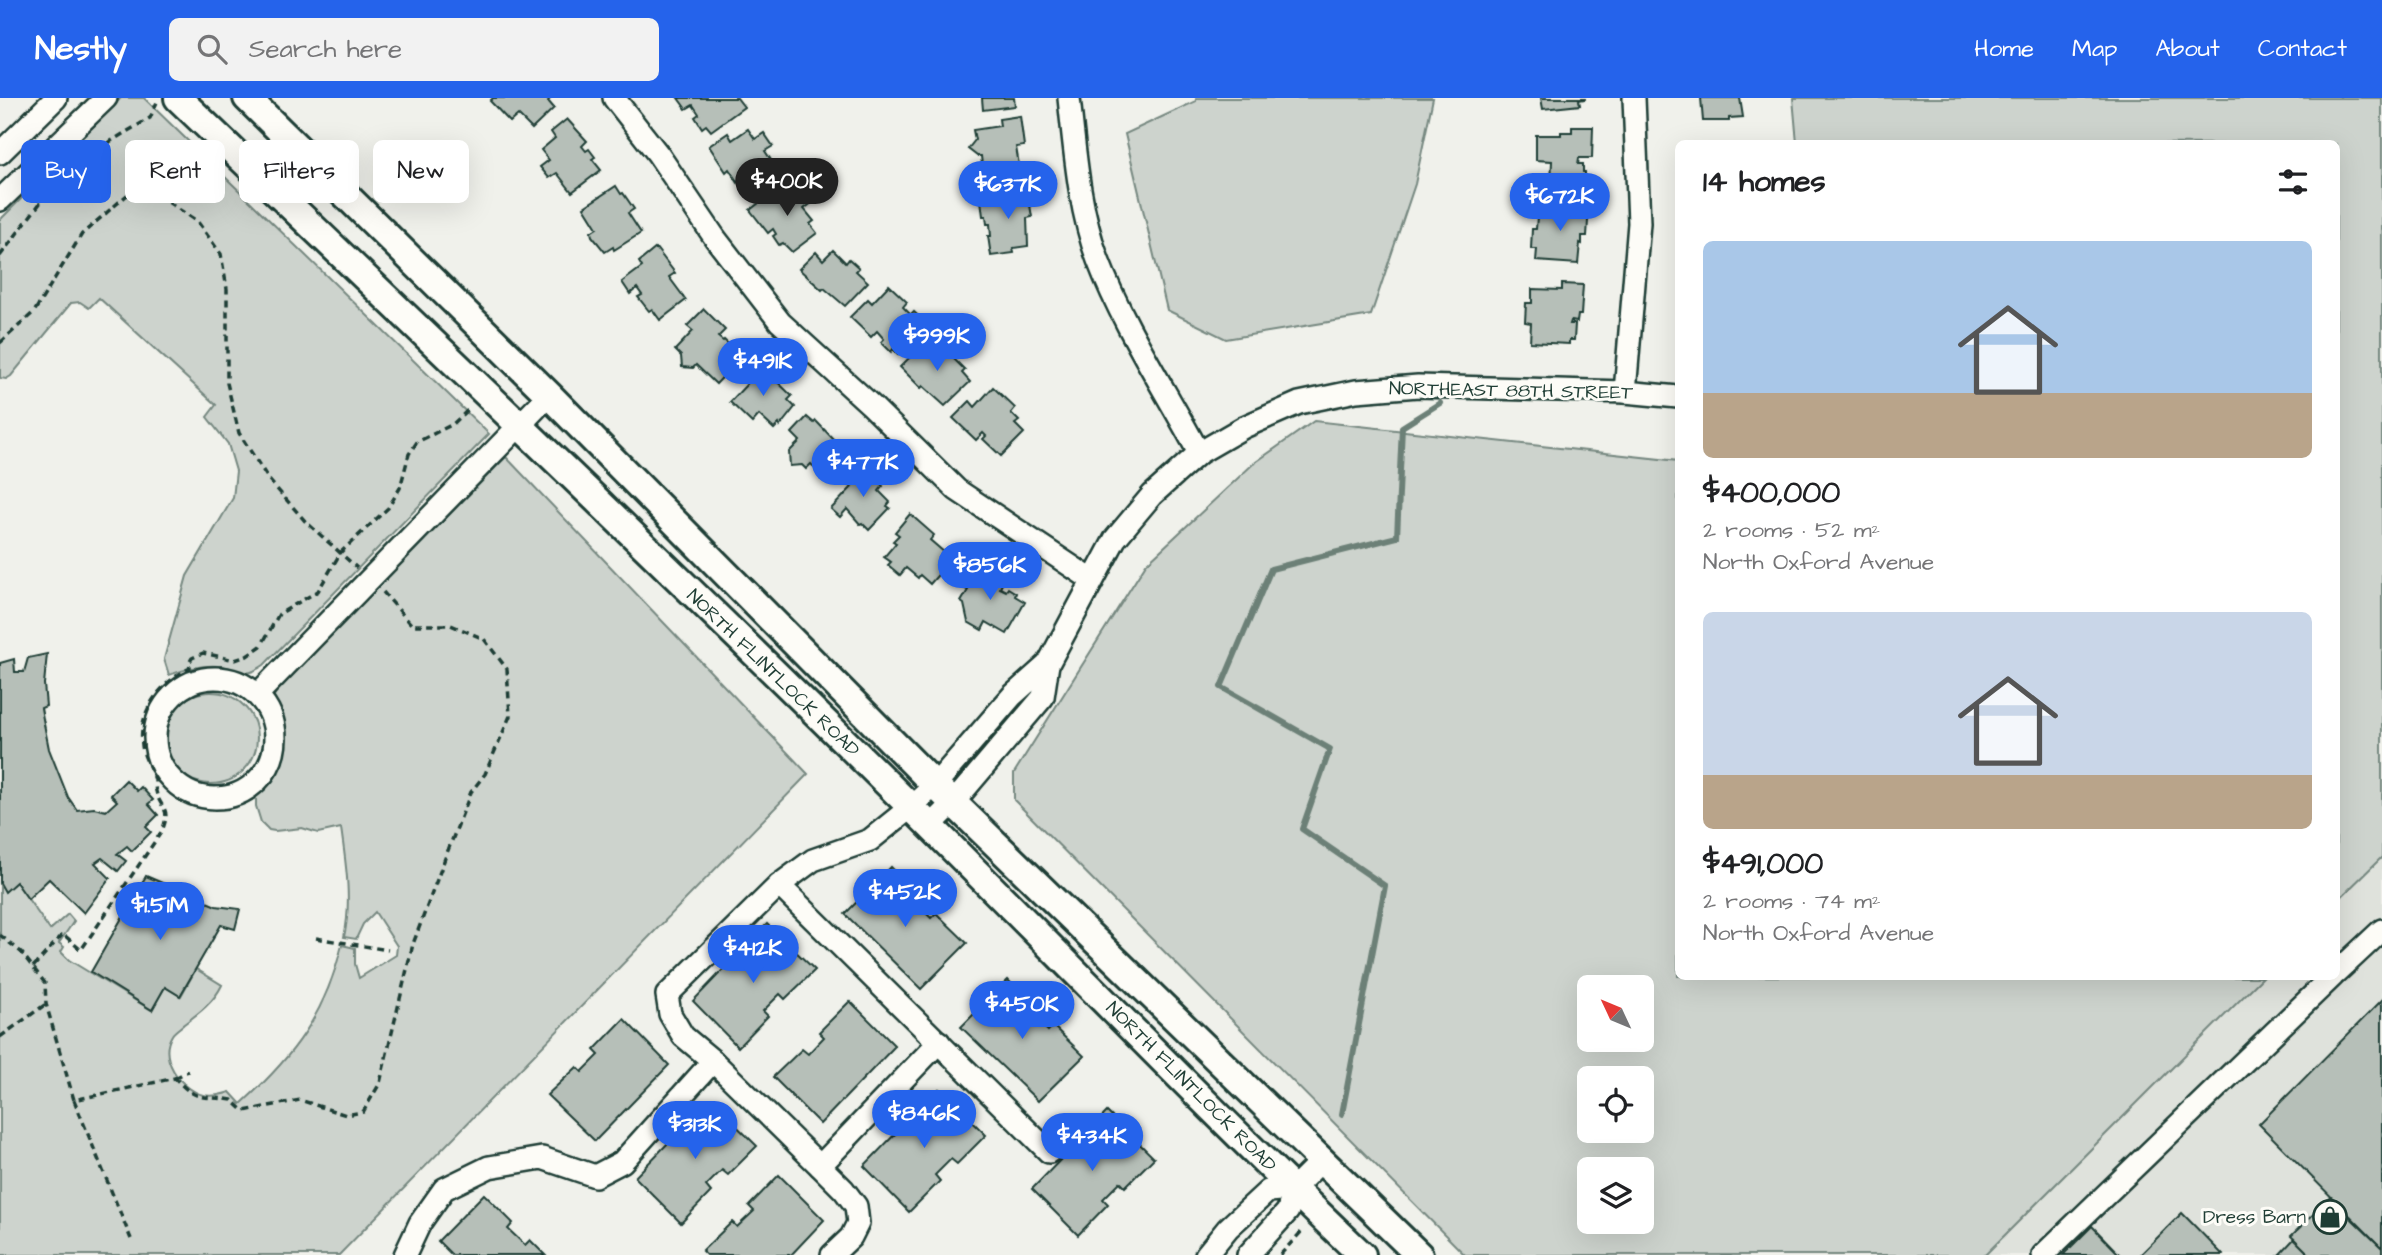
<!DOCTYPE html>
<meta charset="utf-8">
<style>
:root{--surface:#fff;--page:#f2f2f2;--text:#202124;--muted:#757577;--accent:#2563eb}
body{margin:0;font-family:"Architects Daughter",sans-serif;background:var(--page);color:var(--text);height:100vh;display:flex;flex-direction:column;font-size:26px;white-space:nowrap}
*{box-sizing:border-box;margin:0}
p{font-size:23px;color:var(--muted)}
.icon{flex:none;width:38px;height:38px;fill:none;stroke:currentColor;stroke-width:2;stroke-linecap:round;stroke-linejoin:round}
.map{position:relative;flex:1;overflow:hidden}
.panel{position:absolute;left:1675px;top:42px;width:665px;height:840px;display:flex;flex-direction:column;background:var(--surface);border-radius:10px;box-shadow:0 7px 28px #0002}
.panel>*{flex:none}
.hud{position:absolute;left:21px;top:42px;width:665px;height:63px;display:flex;gap:14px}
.needle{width:46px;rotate:314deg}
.fabs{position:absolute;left:1577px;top:877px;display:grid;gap:14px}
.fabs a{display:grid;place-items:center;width:77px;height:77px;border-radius:10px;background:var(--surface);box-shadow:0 7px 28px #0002;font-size:35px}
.price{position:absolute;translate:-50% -60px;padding:0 16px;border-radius:24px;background:var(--accent);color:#fff;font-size:23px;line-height:46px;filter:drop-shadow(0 2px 4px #0008)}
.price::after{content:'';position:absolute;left:50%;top:42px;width:21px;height:16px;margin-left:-10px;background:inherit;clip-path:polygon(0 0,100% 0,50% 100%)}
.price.on{background:#222;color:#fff}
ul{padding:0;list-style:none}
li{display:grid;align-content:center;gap:14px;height:371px;padding:0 28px}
li span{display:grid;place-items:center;height:217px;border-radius:10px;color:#555}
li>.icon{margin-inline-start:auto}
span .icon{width:126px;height:126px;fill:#fffc;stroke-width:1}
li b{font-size:30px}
h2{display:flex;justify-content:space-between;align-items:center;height:84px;padding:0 28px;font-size:30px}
.pill{padding:0 24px;border-radius:10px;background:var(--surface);box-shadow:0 7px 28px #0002;font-size:24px;line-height:63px}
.pill.on{background:var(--accent);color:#fff}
header{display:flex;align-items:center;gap:42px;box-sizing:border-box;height:98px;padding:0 35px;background:var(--accent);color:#fff}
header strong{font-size:33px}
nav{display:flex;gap:38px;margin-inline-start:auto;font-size:24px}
.search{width:490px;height:63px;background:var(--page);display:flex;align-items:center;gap:18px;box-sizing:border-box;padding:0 24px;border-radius:10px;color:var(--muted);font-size:26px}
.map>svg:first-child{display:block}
.built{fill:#dfe2dc}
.green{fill:#cdd3cd;stroke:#768880;stroke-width:2;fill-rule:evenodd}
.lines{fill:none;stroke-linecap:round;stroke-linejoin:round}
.stream{stroke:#6c8077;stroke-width:6}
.building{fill:#b6bfb8;stroke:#1f3d34;stroke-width:2}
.minor-casing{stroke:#1f3d34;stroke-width:26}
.major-casing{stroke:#1f3d34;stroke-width:32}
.path{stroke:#1f3d34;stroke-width:3.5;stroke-dasharray:7 5;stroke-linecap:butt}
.minor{stroke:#fdfcf7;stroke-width:21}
.major{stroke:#fdfcf7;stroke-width:26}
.labels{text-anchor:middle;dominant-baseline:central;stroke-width:6;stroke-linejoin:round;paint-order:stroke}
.street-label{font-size:19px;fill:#1f3d34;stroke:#fdfcf7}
.poi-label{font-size:19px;fill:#1f3d34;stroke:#fdfcf7;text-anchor:end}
</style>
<header>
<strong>Nestly</strong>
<div class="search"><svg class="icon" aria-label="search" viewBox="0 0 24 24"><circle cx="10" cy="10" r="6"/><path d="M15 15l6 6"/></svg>Search here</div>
<nav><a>Home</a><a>Map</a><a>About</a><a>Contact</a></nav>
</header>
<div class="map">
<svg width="2382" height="1157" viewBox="0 0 2382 1157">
<rect width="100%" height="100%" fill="#f0f1eb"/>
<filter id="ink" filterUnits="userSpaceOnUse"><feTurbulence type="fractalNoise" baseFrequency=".0143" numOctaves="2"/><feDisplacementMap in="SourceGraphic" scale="14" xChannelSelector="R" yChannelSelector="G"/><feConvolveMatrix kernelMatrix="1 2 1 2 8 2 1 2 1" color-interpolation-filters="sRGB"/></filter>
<g filter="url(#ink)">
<path class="built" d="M2382,759v398h-397l278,-278 73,-1v-74z"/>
<g class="green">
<path d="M121,0h23l345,336 -225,231c-25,17 -23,1 -46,1 -18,-1 -32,3 -49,9l-5,-16 23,-83 46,-78 3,-27 -8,-27 -21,-27 9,-12 -117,-107 -10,10 -9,-6 -9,1 -60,73 -5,3 -6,-1v-158z"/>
<path d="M1196,0h237l-18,86 -44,131 -145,24 -59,-29 -42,-176 71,-33z"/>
<path d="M1793,0h589v759l-46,45v-758l-539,-1z"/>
<path d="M1314,323l364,40v515l585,1 -278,278h-520l-451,-455v-27l132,-209 107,-100zM1589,889h53v53h-53zM1589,980h53v52h-53zM1589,1071h53v53h-53z"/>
<path d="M506,359l302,317 -469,481h-339v-372l5,8 11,-9 34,48 18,-16 6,7 -15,22 5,4 -3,5 8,8 82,50 14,-23 16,9 15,-27 26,16c-8,17 -23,28 -38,39 -3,3 -10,7 -12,11 -14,23 8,53 31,60 9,2 18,0 27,-3l11,12c52,-47 84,-89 101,-159l13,3v16l4,14 37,-23 1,-9 -22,-34 -12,12 -7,15 -12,-2c8,-35 2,-73 -3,-109l-23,5 -16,-5 -27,3 -6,-1 -8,-8 -5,-16v-9l20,-30 6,-20v-19l-8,-32 5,-10z"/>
<circle cx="211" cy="640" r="46"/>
</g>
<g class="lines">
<path class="stream" d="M1342,1016l43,-228 -83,-57 28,-80 -109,-62 50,-118 126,-32 5,-110 38,-24"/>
</g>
<g class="building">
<path d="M493,0h58l-3,3 6,7 -22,21 -14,-14 -8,7 -20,-21z"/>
<path d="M678,0h59l7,9 -33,24 -5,-6 -4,3 -7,-11 4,-3 -6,-9 -7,4z"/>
<path d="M982,0h32l1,8 -32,4z"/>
<path d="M1541,0h44v1l-6,1 1,5 -37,4z"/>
<path d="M1701,0h39l3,19 -14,1v3h-26z"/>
<path d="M1020,18l4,30 -8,1 5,30 -37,5 -3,-26h-4l-9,-7 7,-9 -2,-10 27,-4 -1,-7z"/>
<path d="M567,21l20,22 -5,5 4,5 3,-2 6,8 -3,2 9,11 -29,22 -15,-19 -8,5 -9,-11 9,-7 -8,-10 14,-12 -4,-6z"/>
<path d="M1572,29h21l-1,31h-13l-1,6h5v8h2v13l-34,-1 1,-23 -16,-1v-25h25v-3h11z"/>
<path d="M748,31l7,10 9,-6 9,13 -8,5 14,21 -30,20 -8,-12 -3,3 -9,-14 -3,3 -17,-26 19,-13 4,7z"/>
<path d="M616,88l5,8 2,-1 11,16 -6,4 13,20 -27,17 -1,-3 -8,5 -13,-16 -1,-4 6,-4 -13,-21z"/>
<path d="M1027,89l5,30 -5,1 1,28 -15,2 1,5 -23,3 -3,-20h3l-1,-12h-3l-1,-8h-3l-2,-16 24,-4 -1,-5z"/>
<path d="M788,90l8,10 9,-7 8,11 -9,7 10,12 -4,3 7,9 -25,19 -9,-9 -4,2 -6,-9 3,-2 -3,-5 -5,4 -18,-23 18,-14 3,4z"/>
<path d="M1546,104l43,3 -2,31h-5v8l-2,-1 -2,21 -42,-3 1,-12h-6l1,-20h4l1,-13 8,1z"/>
<path d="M656,150l19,25 -6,4 17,23 -26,20 -8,-11 -3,2 -11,-14 4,-2 -5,-7 -7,6 -8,-12 20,-15 -3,-5z"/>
<path d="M833,152l13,13 3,-4 10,9 -3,3 12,11 -23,24 -21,-18 -2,2 -23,-21 17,-17 7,8z"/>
<path d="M1562,186l21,1 -2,30h-3l-1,7 -6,-1 -1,3h5l-1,16h-5v4l-39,-2 1,-19 -6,-1 1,-19h6v-14l30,1z"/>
<path d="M889,187l18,17 -4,5 8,8 3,-3 14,13 -30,29 -5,-5 -2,3 -10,-10 3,-3 -7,-8 -6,6 -21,-20 18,-18 4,4z"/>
<path d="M704,211l21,21 -7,7 5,4 1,-1 18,17 -26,27 -20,-19 -3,3 -11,-1 -1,-11 -6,-6 18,-19 -6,-5z"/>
<path d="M932,246l8,8 5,-6 11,11 -2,2 11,11 -3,3 8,9 -25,24 -22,-20 -2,2 -21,-21 14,-14 5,4z"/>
<path d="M757,264l35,34 -4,4 7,7 -15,19 -1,-2 -5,5 -15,-14 -7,8 -22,-21 17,-18 -6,-6z"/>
<path d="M993,289l22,21 -4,5 8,8 -4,3 9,9 -23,23 -18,-17 3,-3 -3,-3 -7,7 -23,-22 17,-17 5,6z"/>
<path d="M807,319l7,6 2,-2 20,21 2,-2 10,10 -25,26 -12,-12 -5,5 -4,-4 -12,1 -1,-14 11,-11 -8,-8z"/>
<path d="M862,367l21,21 -4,5 11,11 -3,4 3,2 -21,22 -7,-7 -2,1 -13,-15 -7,8 -9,-8 21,-22 -6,-5z"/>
<path d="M910,416l24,21 -4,5 22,19 -22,25 -10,-9 -2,3 -12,-10 -6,7 -12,-10 3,-3 -7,-5 12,-14 -3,-2 6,-6 -4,-3z"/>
<path d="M975,469l28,15 -3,6 6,3 2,-3 8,5 -1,3 10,6 -18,32 -21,-12 -4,8 -14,-8 -4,-18 -3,-2 7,-12 -5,-2z"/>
<path d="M47,556l-3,30 2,22 -5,2 2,11 6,30 19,48 9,13 17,-2 12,3 11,-10 -6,-6 15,-15 11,11 4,-4 12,13 -5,4 10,11 -12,12 5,5 -19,19 -5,-5 -10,8 9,7 -8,10 -16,-13 -7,5 15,15 -26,35 -35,-34 -21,20 -12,-17 -11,10 -5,-9v-220l14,-4 1,13h9l4,-14z"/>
<path d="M891,769l28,29 -4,6 16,16 5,-5 31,30 -46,46 -76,-75z"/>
<path d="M146,778l70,30 24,3 -5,20 -14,-4 -41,71 -15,-9 -13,23 -61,-38z"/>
<path d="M767,826l48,46 -30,29 -5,-5 -17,17 5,5 -30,31 -45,-46z"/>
<path d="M1008,882l28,29 -5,5 17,17 5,-5 31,30 -46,45 -77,-74z"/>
<path d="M2382,902v248l-123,-124z"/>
<path d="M850,903l45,45 -75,78 -47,-47 29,-28 6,5 16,-17 -5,-5z"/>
<path d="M624,921l45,46 -74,76 -48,-46 30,-28 5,5 17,-17 -5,-5z"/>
<path d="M939,991l47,46 -29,29 -6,-5 -16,16 5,6 -31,31 -45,-46z"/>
<path d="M710,1002l47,46 -29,29 -6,-5 -16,16 5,6 -30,31 -46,-46z"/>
<path d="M1107,1014l47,46 -29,29 -5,-5 -17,17 5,5 -30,31 -46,-46z"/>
<path d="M779,1077l45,45 -33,35h-85l-4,-4 30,-29 5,5 17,-16 -5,-5z"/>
<path d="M484,1096l29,29 -5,6 17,16 5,-5 15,15h-93l-14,-14z"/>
<path d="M2330,1100l52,50v7h-72l-19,-19z"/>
<path d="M2182,1115l41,42h-83z"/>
<path d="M2092,1128l28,29h-57z"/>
<path d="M2294,1141l16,16h-31z"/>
</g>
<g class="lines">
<g class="minor-casing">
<g id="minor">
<path d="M614,0l44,56 57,84 65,84 92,84 85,84 135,90"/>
<path d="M1069,0c6,54 10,111 29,162 26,68 67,129 101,193"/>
<path d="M0,55l56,-55"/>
<path d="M0,102l106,-102"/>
<path d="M1625,294l14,-169 -5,-125"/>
<circle cx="215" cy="640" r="60"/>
<path d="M257,597l292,-300"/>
<path d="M930,728l23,-23 90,-106 5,-33 67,-125 37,-44 47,-42 45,-26 55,-24 57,-12 62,-5 207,6 53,5"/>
<path d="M779,787l270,267"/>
<path d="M2336,875l46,-43"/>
<path d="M820,1068l119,-124"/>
<path d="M405,1157l15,-32 24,-34 45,-22 53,-9 53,18 27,-14 91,-101"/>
<path d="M832,1157l19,-18 7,-14 -2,-17 -12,-16 -24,-24 -107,-105 -30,-25 -13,-22 -3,-19 112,-110 34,-25 57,-20 41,-33 24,-22 77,-89 36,-32"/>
<path d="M1206,1157l22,-27 40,-37 25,-2"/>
<path d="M1248,1157l40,-44 5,-22 29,-29"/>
<path d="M2043,1157l290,-279"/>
</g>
</g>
<g class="major-casing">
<g id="major">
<path d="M178,0c246,236 493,471 735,711 150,149 296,301 449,446"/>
<path d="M247,0l302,297 386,390 484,470"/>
</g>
</g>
<g class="path">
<path d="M0,158l47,-62 64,-53 39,-23 7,-16"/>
<path d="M0,245l34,-31 48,-78 45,-39 33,2 37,24 24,33 6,35v94l12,50 30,47 36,41 52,47"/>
<path d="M0,837l21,17 24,31 1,21 28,96 101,-22c23,25 27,17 57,22l12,11 56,-11 46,15 17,-3 17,-29 33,-139 32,-86 26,-66 14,-18 25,-58 -3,-47 -23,-30 -33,-14h-39l-29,-33"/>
<path d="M316,840l72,12"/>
<path d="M33,869l30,-33 18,16 81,-119c10,-25 -2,-21 -6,-40 -1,-3 -1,-7 -1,-11 -3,-11 -12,-22 -13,-35 -4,-34 19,-63 48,-77l-1,-5 3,-5 11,-5 32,7 12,-4 14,-10 18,-32 39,-23 23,-39 47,-44 12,-20 9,-34 8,-12 36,-18 17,-16"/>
<path d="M0,939l46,-33"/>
<path d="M175,980l13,-7"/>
<path d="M74,1002l57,139"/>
<path d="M1280,1157l23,-25"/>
</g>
<use href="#minor" class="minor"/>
<use href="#major" class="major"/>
</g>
</g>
<defs>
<g id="shop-ring" transform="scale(1.75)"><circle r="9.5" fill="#fdfcf7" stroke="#1f3d34" stroke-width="1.5"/><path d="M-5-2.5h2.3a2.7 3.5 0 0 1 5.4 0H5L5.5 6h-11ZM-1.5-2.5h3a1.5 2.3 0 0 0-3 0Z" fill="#1f3d34"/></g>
</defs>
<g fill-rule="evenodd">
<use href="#shop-ring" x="2330" y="1119"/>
</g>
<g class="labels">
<g class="street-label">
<text transform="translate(1511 293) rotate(1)">NORTHEAST 88TH STREET</text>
<text transform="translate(773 575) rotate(44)">NORTH FLINTLOCK ROAD</text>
<text transform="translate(1191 989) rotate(45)">NORTH FLINTLOCK ROAD</text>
</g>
<g class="poi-label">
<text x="2306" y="1119">Dress Barn</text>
</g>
</g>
</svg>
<div class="fabs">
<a><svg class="needle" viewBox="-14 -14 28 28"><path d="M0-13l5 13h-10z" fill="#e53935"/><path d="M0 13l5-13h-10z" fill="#757577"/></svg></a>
<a><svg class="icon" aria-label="locate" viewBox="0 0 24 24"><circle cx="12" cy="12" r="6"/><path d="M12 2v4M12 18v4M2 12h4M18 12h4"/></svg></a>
<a><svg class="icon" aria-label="layers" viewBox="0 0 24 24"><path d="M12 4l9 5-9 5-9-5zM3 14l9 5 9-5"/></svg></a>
</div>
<b class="price on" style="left:787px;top:120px">$400K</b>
<b class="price" style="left:1008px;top:123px">$637K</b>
<b class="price" style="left:1560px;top:135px">$672K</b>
<b class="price" style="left:937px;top:275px">$999K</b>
<b class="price" style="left:763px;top:300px">$491K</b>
<b class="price" style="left:863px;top:401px">$477K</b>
<b class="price" style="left:990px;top:504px">$856K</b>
<b class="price" style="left:905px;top:831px">$452K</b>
<b class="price" style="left:160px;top:844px">$1.51M</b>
<b class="price" style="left:753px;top:887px">$412K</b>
<b class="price" style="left:1022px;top:943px">$450K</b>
<b class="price" style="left:924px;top:1052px">$846K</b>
<b class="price" style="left:695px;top:1063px">$313K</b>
<b class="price" style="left:1092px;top:1075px">$434K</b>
<div class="hud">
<a class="pill on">Buy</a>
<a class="pill">Rent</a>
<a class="pill">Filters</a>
<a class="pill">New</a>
</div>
<section class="panel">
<h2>14 homes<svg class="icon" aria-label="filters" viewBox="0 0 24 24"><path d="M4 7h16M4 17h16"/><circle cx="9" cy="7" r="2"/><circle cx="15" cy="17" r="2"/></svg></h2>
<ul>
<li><span style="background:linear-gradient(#a9c7e8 70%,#b9a48a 0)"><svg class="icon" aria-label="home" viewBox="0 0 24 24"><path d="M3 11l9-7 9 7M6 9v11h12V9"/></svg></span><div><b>$400,000</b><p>2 rooms · 52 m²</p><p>North Oxford Avenue</p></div></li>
<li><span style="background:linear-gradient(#c9d6e8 75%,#b9a48a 0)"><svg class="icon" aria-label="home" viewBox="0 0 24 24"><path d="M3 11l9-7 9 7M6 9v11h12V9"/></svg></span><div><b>$491,000</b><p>2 rooms · 74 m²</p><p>North Oxford Avenue</p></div></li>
</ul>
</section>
</div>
